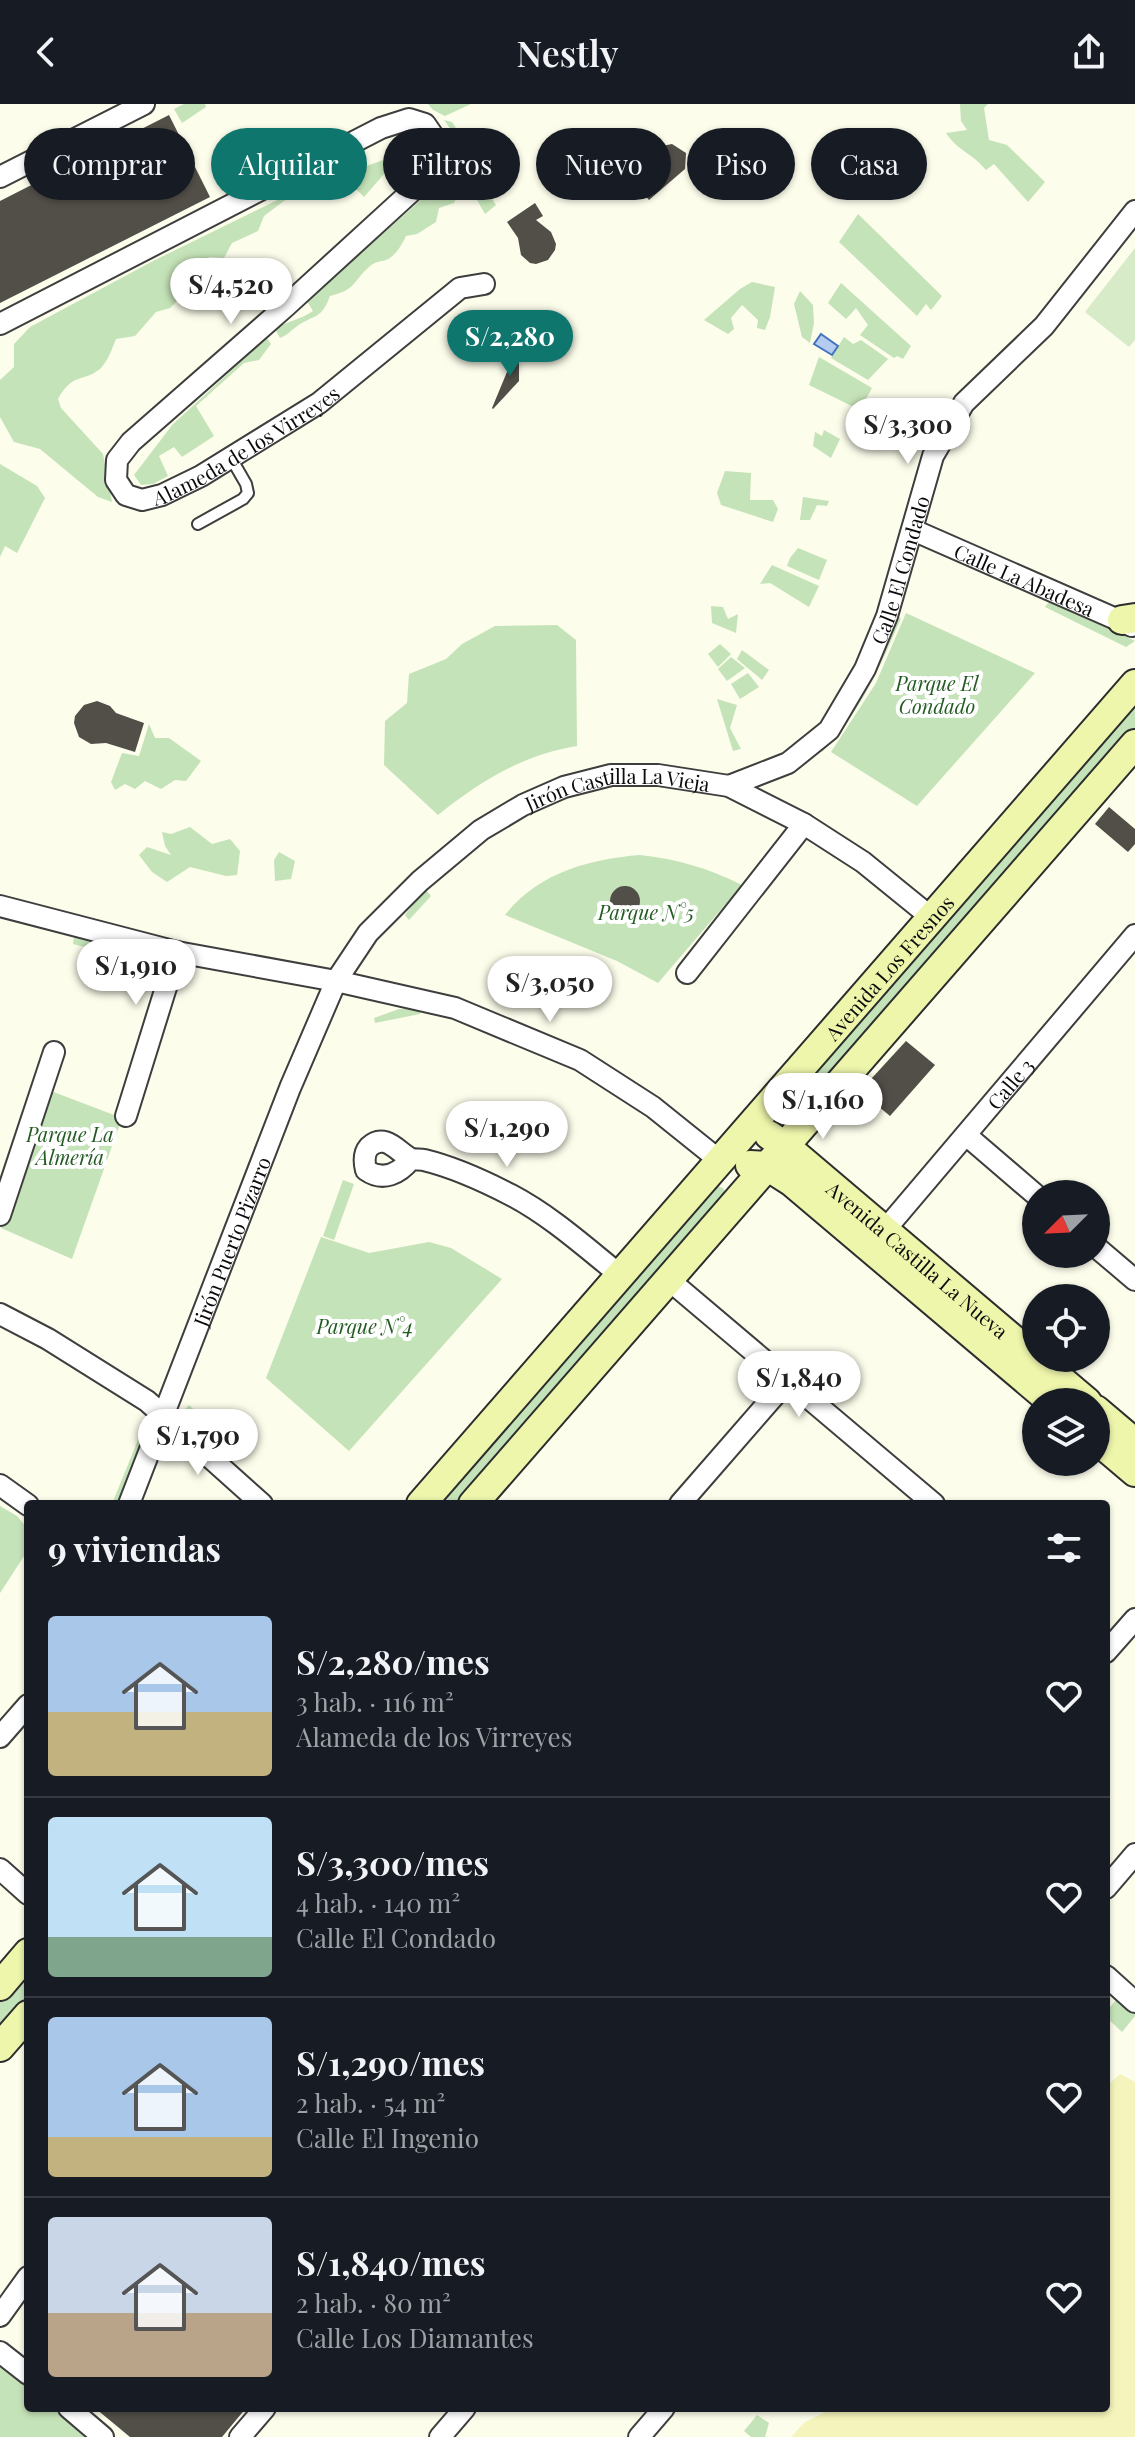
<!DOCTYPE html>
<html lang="es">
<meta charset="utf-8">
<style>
:root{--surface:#171b24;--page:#20242c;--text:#f1f3f6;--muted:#9ea1a6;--line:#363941;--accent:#0f766e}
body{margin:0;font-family:"Playfair Display",serif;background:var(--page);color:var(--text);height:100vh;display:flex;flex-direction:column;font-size:30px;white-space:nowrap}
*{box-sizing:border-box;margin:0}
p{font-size:26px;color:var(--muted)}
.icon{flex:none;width:44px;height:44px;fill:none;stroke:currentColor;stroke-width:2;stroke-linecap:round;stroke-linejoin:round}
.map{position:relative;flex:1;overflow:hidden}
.sheet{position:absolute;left:24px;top:1396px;width:1086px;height:912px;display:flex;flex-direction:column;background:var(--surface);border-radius:8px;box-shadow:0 2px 6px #0004}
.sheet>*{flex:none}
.hud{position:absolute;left:24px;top:24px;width:1088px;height:72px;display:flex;gap:16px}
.needle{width:52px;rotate:246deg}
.tools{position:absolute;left:1022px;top:1076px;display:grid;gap:16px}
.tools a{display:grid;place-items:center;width:88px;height:88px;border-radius:50%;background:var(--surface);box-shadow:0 2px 6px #0004;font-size:40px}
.price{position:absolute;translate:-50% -68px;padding:0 18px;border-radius:28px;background:#fff;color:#222;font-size:26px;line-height:52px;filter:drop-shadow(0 2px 4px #0008)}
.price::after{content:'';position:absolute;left:50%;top:48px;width:24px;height:18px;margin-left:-12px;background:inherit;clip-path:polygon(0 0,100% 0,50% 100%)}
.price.active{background:var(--accent);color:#fff}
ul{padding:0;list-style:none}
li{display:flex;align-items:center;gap:24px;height:200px;padding:0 24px}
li+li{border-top:2px solid var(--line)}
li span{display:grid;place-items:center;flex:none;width:224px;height:160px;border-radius:8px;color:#555}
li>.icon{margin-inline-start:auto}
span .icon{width:96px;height:96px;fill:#fffc;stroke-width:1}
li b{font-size:34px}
h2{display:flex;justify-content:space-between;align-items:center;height:96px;padding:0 24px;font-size:34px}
.chip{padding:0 28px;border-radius:36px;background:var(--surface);box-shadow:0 2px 6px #0004;font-size:28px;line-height:72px}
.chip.active{background:var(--accent);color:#fff}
header{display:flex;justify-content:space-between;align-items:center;height:104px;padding:0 24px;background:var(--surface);font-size:36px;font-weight:600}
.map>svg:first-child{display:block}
.green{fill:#c5e3b8}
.sand{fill:#f4f4bc}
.pitch{fill:#d8ebc9}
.water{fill:#b4ccef;stroke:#4372be;stroke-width:2}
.building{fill:#524e48}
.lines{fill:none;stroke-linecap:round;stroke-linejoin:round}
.lane-casing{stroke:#3e3e3e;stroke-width:14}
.street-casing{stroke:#3e3e3e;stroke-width:24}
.secondary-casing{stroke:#2d2d2d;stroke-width:32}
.lane{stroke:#fff;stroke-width:10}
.street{stroke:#fff;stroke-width:20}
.secondary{stroke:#eef6ac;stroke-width:28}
.labels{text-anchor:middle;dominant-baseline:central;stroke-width:8;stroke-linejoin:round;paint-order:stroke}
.street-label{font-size:20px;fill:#0b0b0b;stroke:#fff}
.park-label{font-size:20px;font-style:italic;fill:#235b23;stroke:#fff}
</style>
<header><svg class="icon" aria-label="back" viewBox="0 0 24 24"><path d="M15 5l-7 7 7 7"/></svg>Nestly<svg class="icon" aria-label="share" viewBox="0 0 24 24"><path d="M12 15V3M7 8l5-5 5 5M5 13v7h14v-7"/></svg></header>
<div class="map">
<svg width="1135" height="2333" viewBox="0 0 1135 2333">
<rect width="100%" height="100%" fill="#fcfdeb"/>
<g class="green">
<path d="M184,0h21l1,3 -24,16 -8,-14z"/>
<path d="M428,0h43l-26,12 -12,-6z"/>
<path d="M960,0h28l-4,4 5,32 18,5 38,37 -17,20 -34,-38 -8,6c-14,-17 -28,-19 -40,-37l21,-3 -6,-9z"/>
<path d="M444,16l8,2 6,9 -2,35 -8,6 -5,15 15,8 -4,8 -15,5 -3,14 -19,12 -11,2c-4,8 -10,20 -20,24 -6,2 -11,1 -17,7 -16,14 -13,23 -39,29 -9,25 -17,18 -34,31 -6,4 -8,8 -16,11l-5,-9c12,-8 25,-9 38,-18l-6,-10 115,-102 16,-20 15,-21 -1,-27z"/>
<path d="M411,33l8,3 4,11 -13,15 -13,-7 -33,38 -22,-22 55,-20 -5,-10z"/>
<path d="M484,76l3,8h7l1,5 -4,4 5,8 -11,9 -8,-14 -7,-1z"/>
<path d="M300,85l-36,27 -6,15 -26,12 -8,15 -15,-1 -9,20 -14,6 -9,18 -7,7 -14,4 -21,24 -19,3c-4,10 -8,22 -16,30 -18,14 -27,3 -42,30l3,9 42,46 9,48 -14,-5 -58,-48 -26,-7 -14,-25v-37l14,-13v-23l16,-17 123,-66z"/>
<path d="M858,110l84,82 -11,14 -5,-6 -9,12 -78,-74z"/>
<path d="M752,178l23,5 -5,30 -5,13 -8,-2 1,-8 -16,-15 -11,13 3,11 -6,5 -24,-14 36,-31z"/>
<path d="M841,179l70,63 -8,13 -6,-3 -3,2 -34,-23 8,-10 -12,-17 -10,11 -18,-16z"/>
<path d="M800,187l13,14 1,18 -4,20 -8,-6 -8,-33z"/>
<path d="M844,233l9,7 8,-4 27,19 -20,21 -37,-22z"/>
<path d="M267,234l4,6 -12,16 -15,3 -48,43 18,30 -32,21 -8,-10 -15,9 9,20 -15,8 -12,1 -7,-10 39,-51z"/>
<path d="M819,253l53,31 -12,22 -51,-25z"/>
<path d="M824,326l16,9 -9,19 -18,-12 2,-14 7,4z"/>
<path d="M0,360l37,22 8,12 -28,55 -12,-7 -5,11z"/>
<path d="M725,367l26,2 -1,27h23l5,9 -5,13 -52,-17 -4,-12z"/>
<path d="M803,393l26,4 -2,5 -10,-1 -7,15h-10z"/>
<path d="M798,444l29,12 -8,20 -32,-14 3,-8z"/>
<path d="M772,461l47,21 -10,21 -39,-24 -10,1z"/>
<path d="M1051,495l84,42 -9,6 -81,-40z"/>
<path d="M711,502l12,1 5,12 10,-5 -2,19 -24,-10z"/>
<path d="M906,509l129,60 -118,133 -86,-54 45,-69z"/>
<path d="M896,512l5,2c-21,49 -41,95 -79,134l-3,-5z"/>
<path d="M557,521l19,15 1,106c-55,9 -96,35 -139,69l-54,-50 1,-44 22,-18 2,-29 37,-15 16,-15 33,-18z"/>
<path d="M720,540l11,10 -13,13 -10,-13z"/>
<path d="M742,546l27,20 -7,10 -25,-21z"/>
<path d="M731,553l14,11 -18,13 -9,-12z"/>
<path d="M748,569l11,14 -19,12 -9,-15z"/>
<path d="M717,595l20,6 -7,23 11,21 -8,2z"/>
<path d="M1135,596v30l-345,393 -18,-6z"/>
<path d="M149,620l6,14h14l32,23 -15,20 -11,-1 -14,9 -16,-8 -10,8 -10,-5 -10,6 -4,-8 11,-29 17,3z"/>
<path d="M190,723l22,17 18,-5 10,12 -3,24 -11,1 -36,-9 -23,15 -15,-10 -13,-17 8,-8 24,8 -6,-9 -3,-14 9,2z"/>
<path d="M279,748l16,9 -4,18 -16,2 -1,-21z"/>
<path d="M640,751c37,4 68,13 102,30l-84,98 -41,-22 -112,-46c33,-42 84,-56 135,-60z"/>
<path d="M425,785l6,7 -22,24 -4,-5z"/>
<path d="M74,833l74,21 -2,5 -73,-19z"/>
<path d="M399,905h22l-1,5 -45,9 -1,-5z"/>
<path d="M43,984l79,30 -50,141 -71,-31z"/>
<path d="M343,1076l11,4 -20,56 -11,-4z"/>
<path d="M717,1082l6,2 4,6 -267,310h-27l276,-315z"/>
<path d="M321,1133l48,16 60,-11 22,6 51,31 -153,172 -83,-73z"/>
<path d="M189,1301l27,26 -6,10 -29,-27z"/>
<path d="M142,1326l5,2 -29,72h-6z"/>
<path d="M0,1402l17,10 11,13v21l-28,43z"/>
<path d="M28,1862v34l-28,32v-33z"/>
<path d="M1120,1891l15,15v6l-13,16 -16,-15v-5z"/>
<path d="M0,2258l28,24v22h25l34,29h-87z"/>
<path d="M757,2311l12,8 -4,14h-14l-7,-6z"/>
</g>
<path class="sand" d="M1120,1970l15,8v355h-344l14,-15 28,-14h273v-321z"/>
<path class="pitch" d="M1135,144v92l-6,7 -44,-35z"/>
<path class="water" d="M821,230l17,12 -6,9 -18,-11z"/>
<g class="building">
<path d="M169,11l41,82 -210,106v-102z"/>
<path d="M672,40l14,9 -1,16 -36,31 -21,-24 34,-30z"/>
<path d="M535,99l8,13 -7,4 15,12 5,12 -1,6 -7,10 -12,4 -6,-1 -9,-8 -3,-17 -11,-16z"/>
<path d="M519,239v38l-26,28 -1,-1z"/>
<path d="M97,597l13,5 6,7 28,10 -9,29 -29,-9 -15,1 -12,-7 -5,-14 1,-7 9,-11z"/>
<path d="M1109,703l26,22v15l-7,8 -33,-28z"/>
<circle cx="625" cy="797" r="15"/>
<path d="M906,937l29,24 -45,51 -30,-25z"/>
<path d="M95,2304h151l-24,29h-92z"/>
</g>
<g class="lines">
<g class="lane-casing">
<path id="lane" d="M198,420l45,-25 5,-6 -2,-9 -15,-26"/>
</g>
<g class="street-casing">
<g id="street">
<path d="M0,73l144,-73"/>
<path id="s1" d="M0,220l381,-196 28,-9 16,5 11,16v19l-12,21 -139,127 -154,135 -14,18 -1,20 10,15 16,5 20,-5 39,-19 118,-73 141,-115 24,-4"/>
<path id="s2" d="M913,426l219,96"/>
<path id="s3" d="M729,682l59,-23 41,-33 36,-61 22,-53 46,-160 31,-53 80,-77 91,-115"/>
<path d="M0,802l177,46 159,29 119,27 125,52 73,47 66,53"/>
<path d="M687,869l117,-149"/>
<path d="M126,1012l51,-164"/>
<path d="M966,1031l70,60"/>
<path d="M411,1055c-12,15 -28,23 -45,11 -2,-8 -3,-16 3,-23 17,-16 31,8 43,12 4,1 8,0 12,1 29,7 60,21 87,35 40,21 74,52 109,80"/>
<path d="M0,1111l54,-163"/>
<path id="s4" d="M884,1127l251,-296"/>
<path d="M1096,1143l39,33"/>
<path d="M669,1176l265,224"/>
<path d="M0,1210l48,25 99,62 115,103"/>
<path d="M0,1381l28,20"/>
<path id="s5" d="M129,1400l161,-416 46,-107 32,-48 52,-52 61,-51 42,-25 41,-18 47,-12h47l71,11 75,38 59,38 69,56"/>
<path d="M680,1400l108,-124"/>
<path d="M1106,1548l29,-33"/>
<path d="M0,1633l28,-32"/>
<path d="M0,1765l28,25"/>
<path d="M1106,1784l29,-34"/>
<path d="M1106,1872l29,26"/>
<path d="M0,2212l28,-39"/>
<path d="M0,2248l28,22"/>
<path d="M69,2304l34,29"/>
<path d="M240,2333l25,-29"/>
<path d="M440,2333l25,-29"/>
<path d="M639,2333l25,-29"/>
</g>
</g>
<g class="secondary-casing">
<g id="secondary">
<path d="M1122,516l13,-2"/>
<path id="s6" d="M769,1031l16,11 302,256"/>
<path d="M750,1061l17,1 25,16 260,220"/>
<path d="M1096,1306l39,33"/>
<path d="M1096,1335l39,33"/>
<path id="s7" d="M421,1400l714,-820"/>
<path d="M473,1400l662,-760"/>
<path d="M0,1882l28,-33"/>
<path d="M0,1943l28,-32"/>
</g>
</g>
<use href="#lane" class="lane"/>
<use href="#street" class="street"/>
<use href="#secondary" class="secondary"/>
</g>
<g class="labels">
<g class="street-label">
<text stroke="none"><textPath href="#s1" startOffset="1126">Alameda de los Virreyes</textPath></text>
<text stroke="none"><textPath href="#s3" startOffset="292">Calle El Condado</textPath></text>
<text stroke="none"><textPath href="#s2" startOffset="122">Calle La Abadesa</textPath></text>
<text stroke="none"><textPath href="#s5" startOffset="920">Jirón Castilla La Vieja</textPath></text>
<text stroke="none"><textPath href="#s7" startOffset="712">Avenida Los Fresnos</textPath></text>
<text stroke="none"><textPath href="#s4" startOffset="194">Calle 3</textPath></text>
<text stroke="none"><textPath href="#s5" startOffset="282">Jirón Puerto Pizarro</textPath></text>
<text stroke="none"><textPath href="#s6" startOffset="194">Avenida Castilla La Nueva</textPath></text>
</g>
<g class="park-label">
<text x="937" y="578">Parque El<tspan x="937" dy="23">Condado</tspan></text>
<text x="646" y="807">Parque N°5</text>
<text x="70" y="1029">Parque La<tspan x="70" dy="23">Almería</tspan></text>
<text x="365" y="1221">Parque N°4</text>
</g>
</g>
</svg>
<div class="tools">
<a><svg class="needle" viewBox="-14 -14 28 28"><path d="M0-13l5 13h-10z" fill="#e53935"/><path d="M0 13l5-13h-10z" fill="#9ea1a6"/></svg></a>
<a><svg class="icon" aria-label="locate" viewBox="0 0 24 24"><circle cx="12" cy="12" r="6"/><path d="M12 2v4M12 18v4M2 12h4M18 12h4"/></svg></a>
<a><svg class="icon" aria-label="layers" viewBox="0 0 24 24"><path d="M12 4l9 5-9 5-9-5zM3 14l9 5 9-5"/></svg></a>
</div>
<b class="price" style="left:231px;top:222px">S/4,520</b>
<b class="price active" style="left:510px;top:274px">S/2,280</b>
<b class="price" style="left:908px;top:362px">S/3,300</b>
<b class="price" style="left:136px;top:903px">S/1,910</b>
<b class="price" style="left:550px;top:920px">S/3,050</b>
<b class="price" style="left:823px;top:1037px">S/1,160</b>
<b class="price" style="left:507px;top:1065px">S/1,290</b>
<b class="price" style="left:799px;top:1315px">S/1,840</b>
<b class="price" style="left:198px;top:1373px">S/1,790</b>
<div class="hud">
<a class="chip">Comprar</a>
<a class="chip active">Alquilar</a>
<a class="chip">Filtros</a>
<a class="chip">Nuevo</a>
<a class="chip">Piso</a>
<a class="chip">Casa</a>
</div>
<section class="sheet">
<h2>9 viviendas<svg class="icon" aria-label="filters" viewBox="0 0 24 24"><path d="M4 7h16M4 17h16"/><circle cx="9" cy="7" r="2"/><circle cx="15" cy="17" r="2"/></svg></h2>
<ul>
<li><span style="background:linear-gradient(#a9c7e8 60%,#c2b280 0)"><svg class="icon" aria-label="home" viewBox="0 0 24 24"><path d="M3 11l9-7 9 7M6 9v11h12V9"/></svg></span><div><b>S/2,280/mes</b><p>3 hab. · 116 m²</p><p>Alameda de los Virreyes</p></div><svg class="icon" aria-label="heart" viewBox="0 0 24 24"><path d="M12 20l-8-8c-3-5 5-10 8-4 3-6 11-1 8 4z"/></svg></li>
<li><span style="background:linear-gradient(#bfe0f5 75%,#7fa58c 0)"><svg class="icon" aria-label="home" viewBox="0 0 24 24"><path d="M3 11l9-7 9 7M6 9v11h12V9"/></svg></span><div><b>S/3,300/mes</b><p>4 hab. · 140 m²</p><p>Calle El Condado</p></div><svg class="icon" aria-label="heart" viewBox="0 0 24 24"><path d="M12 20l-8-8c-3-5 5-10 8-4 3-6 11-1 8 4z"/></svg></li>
<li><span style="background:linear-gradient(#a9c7e8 75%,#c2b280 0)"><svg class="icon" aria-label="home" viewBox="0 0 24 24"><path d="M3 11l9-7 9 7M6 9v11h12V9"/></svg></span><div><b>S/1,290/mes</b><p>2 hab. · 54 m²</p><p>Calle El Ingenio</p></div><svg class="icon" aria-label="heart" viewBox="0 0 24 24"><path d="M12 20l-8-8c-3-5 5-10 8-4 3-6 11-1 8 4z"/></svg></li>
<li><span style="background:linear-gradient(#c9d6e8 60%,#b9a48a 0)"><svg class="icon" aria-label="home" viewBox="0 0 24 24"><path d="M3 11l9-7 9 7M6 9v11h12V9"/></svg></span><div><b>S/1,840/mes</b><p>2 hab. · 80 m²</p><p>Calle Los Diamantes</p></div><svg class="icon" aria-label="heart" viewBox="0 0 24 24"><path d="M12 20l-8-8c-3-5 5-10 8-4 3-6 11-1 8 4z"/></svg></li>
</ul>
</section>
</div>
